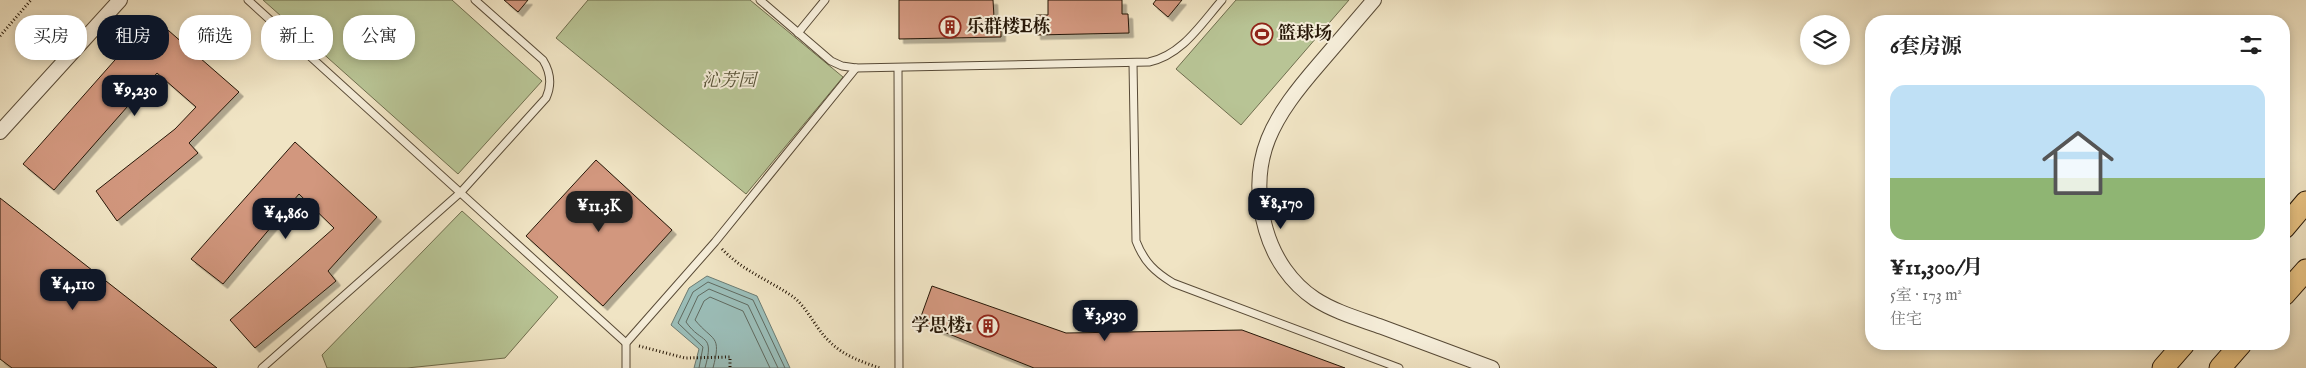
<!DOCTYPE html>
<html lang="zh">
<meta charset="utf-8">
<style>
:root{--surface:#fff;--page:#f2f2f2;--text:#222;--muted:#767676;--accent:#111827}
body{margin:0;font-family:"IM FELL English","Noto Serif SC",serif;background:var(--page);color:var(--text);height:100vh;display:flex;flex-direction:column;font-size:19px;white-space:nowrap}
*{box-sizing:border-box;margin:0}
p{font-size:16px;color:var(--muted)}
.icon{flex:none;width:28px;height:28px;fill:none;stroke:currentColor;stroke-width:2;stroke-linecap:round;stroke-linejoin:round}
.map{position:relative;flex:1;overflow:hidden}
.drawer{position:absolute;left:1865px;top:15px;width:425px;height:335px;display:flex;flex-direction:column;background:var(--surface);border-radius:20px;box-shadow:0 2px 8px #0003}
.drawer>*{flex:none}
.guide{position:absolute;left:15px;top:15px;width:475px;height:45px;display:flex;gap:10px}
.buttons{position:absolute;left:1800px;top:15px;display:grid;gap:10px}
.buttons a{display:grid;place-items:center;width:50px;height:50px;border-radius:50%;background:var(--surface);box-shadow:0 2px 8px #0003;font-size:25px}
.price{position:absolute;translate:-50% -42px;padding:0 11px;border-radius:10px;background:var(--accent);color:#fff;font-size:16px;line-height:32px;filter:drop-shadow(0 1px 2px #0008)}
.price::after{content:'';position:absolute;left:50%;top:30px;width:15px;height:11px;margin-left:-8px;background:inherit;clip-path:polygon(0 0,100% 0,50% 100%)}
.price.selected{background:#222;color:#fff}
ul{padding:0;list-style:none}
li{display:grid;align-content:center;gap:10px;height:265px;padding:0 25px}
li span{display:grid;place-items:center;height:155px;border-radius:15px;color:#555}
li>.icon{margin-inline-start:auto}
span .icon{width:90px;height:90px;fill:#fffc;stroke-width:1}
li b{font-size:21px}
h2{display:flex;justify-content:space-between;align-items:center;height:60px;padding:0 25px;font-size:21px}
.pill{padding:0 18px;border-radius:20px;background:var(--surface);box-shadow:0 2px 8px #0003;font-size:18px;line-height:45px}
.pill.selected{background:var(--accent);color:#fff}
.map>svg:first-child{display:block}
.green{fill:#b8c495;stroke:#6f6e4e}
.water{fill:#9bbeb9;stroke:#6c7b72}
.lines{fill:none;stroke-linecap:round;stroke-linejoin:round}
.shore{stroke:#606a60;stroke-width:1}
.building{fill:#d2977e;stroke:#261707;filter:url(#shadow)}
.lane-casing{stroke:#584a36;stroke-width:9}
.street-casing{stroke:#584a36;stroke-width:16}
.primary-casing{stroke:#261707;stroke-width:23}
.path{stroke:#261707;stroke-width:3;stroke-dasharray:1 2.5;stroke-linecap:butt}
.lane{stroke:#f5edd9;stroke-width:7}
.street{stroke:#f5edd9;stroke-width:14}
.primary{stroke:#e8c282;stroke-width:21}
.labels{text-anchor:middle;dominant-baseline:central;stroke-width:4;stroke-linejoin:round;paint-order:stroke}
.poi-label{font-size:18px;font-weight:bold;fill:#261707;stroke:#f5edd9;text-anchor:start}
.park-label{font-size:18px;font-style:italic;fill:#595439;stroke:#f5edd9}
</style>
<div class="map">
<svg width="2306" height="368" viewBox="0 0 2306 368">
<defs>
<filter id="shadow"><feDropShadow dx="4.5" dy="4.5" stdDeviation="0" flood-color="#0004"/></filter>
</defs>
<rect width="100%" height="100%" fill="#f0e4c4"/>
<filter id="stains"><feTurbulence type="fractalNoise" baseFrequency=".004" numOctaves="4"/><feColorMatrix values="0 0 0 0 .2 0 0 0 0 .09 0 0 0 0 .02 0 0 0 .5 -.17"/></filter>
<radialGradient id="worn" r=".72"><stop offset=".6" stop-color="#630" stop-opacity="0"/><stop offset="1" stop-color="#630" stop-opacity=".3"/></radialGradient>
<g class="green">
<path d="M263,0h189l90,81 -84,93z"/>
<path d="M588,0h162l93,77 -97,117 -190,-156z"/>
<path d="M1236,0h113l-108,125 -65,-56z"/>
<path d="M462,211l96,86 -53,61 -98,10h-80l-5,-13z"/>
</g>
<path class="water" d="M707,276l50,20 33,72h-96l5,-19 -28,-24 18,-37z"/>
<g class="lines">
<g class="shore">
<path d="M699,368l4,-21 -25,-24 15,-31 15,-10 45,18 32,68"/>
<path d="M705,368c10,-36 -3,-23 -19,-46l12,-26 11,-7 39,16 30,63"/>
<path d="M713,368c9,-34 0,-26 -18,-48l9,-19 6,-4 33,14 27,57"/>
</g>
</g>
<g class="building">
<path d="M504,0h24l-10,12z"/>
<path d="M899,0h94l1,17h7v20l-102,2z"/>
<path d="M1048,0h74v14h6l1,19 -93,2v-20h12z"/>
<path d="M1156,0h26l-14,17 -15,-13z"/>
<path d="M153,17l86,75 -50,51 9,10 -81,68 -21,-30 79,-62 21,-22 -39,-34 -103,117 -31,-26z"/>
<path d="M295,142l82,75 -49,54 8,10 -81,67 -25,-28 104,-92 -35,-34 -76,90 -32,-25z"/>
<path d="M596,160l76,70 -69,76 -77,-70z"/>
<path d="M0,198l217,170h-205l-12,-9z"/>
<path d="M932,286l134,47 176,-3 103,38h-311l-115,-46z"/>
</g>
<g class="lines">
<g class="lane-casing">
<g id="lane">
<path d="M248,0l378,343"/>
<path d="M760,0l71,61 11,5 14,2 293,-6c33,-7 52,-38 73,-62"/>
<path d="M798,33l27,-33"/>
<path d="M1133,63l3,178c8,21 19,31 37,42l226,85"/>
<path d="M898,68l1,300"/>
<path d="M262,368l199,-176 85,-94c6,-13 5,-25 -3,-38l-68,-60"/>
<path d="M626,368v-25l89,-101 141,-174"/>
</g>
</g>
<g class="street-casing">
<g id="street">
<path d="M1374,0c-18,21 -36,42 -54,63 -45,52 -75,95 -54,167 8,28 25,53 49,69 20,13 45,20 67,28 37,14 73,27 110,41"/>
<path d="M0,132l120,-132"/>
</g>
</g>
<g class="primary-casing">
<g id="primary">
<path d="M2284,228l22,-26"/>
<path d="M2284,295l22,-25"/>
<path d="M2163,368l21,-24"/>
<path d="M2220,368l21,-24"/>
</g>
</g>
<g class="path">
<path d="M0,36l31,-36"/>
<path d="M722,249c20,21 44,30 67,45 18,11 25,33 40,47 13,14 33,21 51,27"/>
<path d="M639,346l46,12 45,-1v11"/>
</g>
<use href="#lane" class="lane"/>
<use href="#street" class="street"/>
<use href="#primary" class="primary"/>
</g>
<defs>
<g id="building-ring" transform="scale(1.125)"><circle r="9.5" fill="#f5edd9" stroke="#8f2418" stroke-width="1.5"/><path d="M-4-6H4V6H1V3H-1V6H-4ZM-2.5-4.3h1.7v1.8h-1.7ZM.8-4.3h1.7v1.8H.8ZM-2.5-1h1.7V.8h-1.7ZM.8-1h1.7V.8H.8Z" fill="#8f2418"/></g>
<g id="stadium-ring" transform="scale(1.125)"><circle r="9.5" fill="#f5edd9" stroke="#8f2418" stroke-width="1.5"/><path d="M0-5a6.5 5 0 1 0 0 10a6.5 5 0 1 0 0-10ZM-3.5-1.8h7v3.6h-7Z" fill="#8f2418"/></g>
</defs>
<g fill-rule="evenodd">
<use href="#building-ring" x="950" y="27"/>
<use href="#stadium-ring" x="1262" y="34"/>
<use href="#building-ring" x="988" y="326"/>
</g>
<g class="labels">
<g class="poi-label">
<text x="966" y="27">乐群楼E栋</text>
<text x="1278" y="34">篮球场</text>
<text x="972" y="326" text-anchor="end">学思楼1</text>
</g>
<g class="park-label">
<text x="729" y="81">沁芳园</text>
</g>
</g>
<rect width="100%" height="100%" filter="url(#stains)"/>
<rect width="100%" height="100%" fill="url(#worn)"/>
</svg>
<div class="buttons">
<a><svg class="icon" aria-label="layers" viewBox="0 0 24 24"><path d="M12 4l9 5-9 5-9-5zM3 14l9 5 9-5"/></svg></a>
</div>
<b class="price" style="left:135px;top:117px">¥9,230</b>
<b class="price" style="left:1281px;top:230px">¥8,170</b>
<b class="price selected" style="left:599px;top:233px">¥11.3K</b>
<b class="price" style="left:286px;top:240px">¥4,860</b>
<b class="price" style="left:73px;top:311px">¥4,110</b>
<b class="price" style="left:1105px;top:342px">¥3,930</b>
<div class="guide">
<a class="pill">买房</a>
<a class="pill selected">租房</a>
<a class="pill">筛选</a>
<a class="pill">新上</a>
<a class="pill">公寓</a>
</div>
<section class="drawer">
<h2>6套房源<svg class="icon" aria-label="filters" viewBox="0 0 24 24"><path d="M4 7h16M4 17h16"/><circle cx="9" cy="7" r="2"/><circle cx="15" cy="17" r="2"/></svg></h2>
<ul>
<li><span style="background:linear-gradient(#bfe0f5 60%,#8fb573 0)"><svg class="icon" aria-label="home" viewBox="0 0 24 24"><path d="M3 11l9-7 9 7M6 9v11h12V9"/></svg></span><div><b>¥11,300/月</b><p>5室 · 173 m²</p><p>住宅</p></div></li>
</ul>
</section>
</div>
